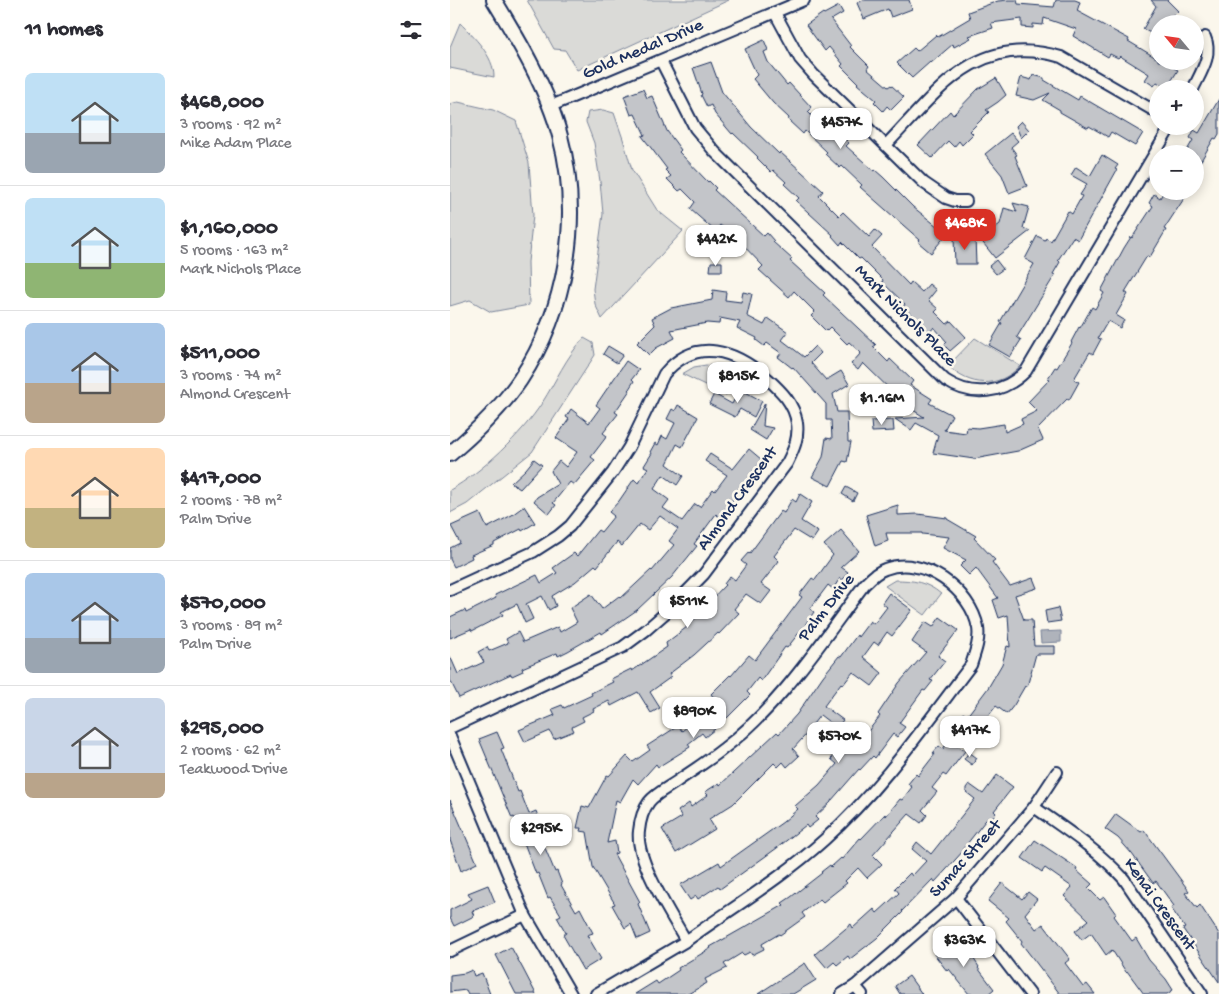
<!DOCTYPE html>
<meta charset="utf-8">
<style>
:root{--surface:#fff;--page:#f2f2f3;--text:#2b2b33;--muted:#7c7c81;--line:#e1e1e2;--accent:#d93025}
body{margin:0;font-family:"Gochi Hand",sans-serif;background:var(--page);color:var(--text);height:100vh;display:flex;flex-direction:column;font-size:19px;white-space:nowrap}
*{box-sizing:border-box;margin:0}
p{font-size:16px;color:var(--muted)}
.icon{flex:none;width:28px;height:28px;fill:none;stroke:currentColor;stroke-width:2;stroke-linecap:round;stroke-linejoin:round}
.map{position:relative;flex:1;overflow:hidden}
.drawer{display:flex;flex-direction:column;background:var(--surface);width:450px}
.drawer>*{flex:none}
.needle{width:32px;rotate:299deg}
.fabs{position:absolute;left:699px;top:15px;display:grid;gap:10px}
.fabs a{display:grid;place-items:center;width:55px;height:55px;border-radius:50%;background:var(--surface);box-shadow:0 2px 12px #0003;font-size:25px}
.price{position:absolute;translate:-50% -42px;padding:0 11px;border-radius:10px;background:#fff;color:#222;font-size:16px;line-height:32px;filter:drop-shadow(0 1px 2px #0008)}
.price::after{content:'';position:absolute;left:50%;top:30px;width:15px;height:11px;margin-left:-8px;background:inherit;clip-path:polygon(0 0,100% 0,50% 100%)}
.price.on{background:var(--accent);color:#fff}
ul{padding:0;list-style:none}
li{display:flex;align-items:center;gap:15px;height:125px;padding:0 25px}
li+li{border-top:1px solid var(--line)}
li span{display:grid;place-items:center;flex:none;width:140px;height:100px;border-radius:8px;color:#555}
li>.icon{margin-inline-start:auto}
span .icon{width:60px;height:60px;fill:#fffc;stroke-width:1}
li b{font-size:21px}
h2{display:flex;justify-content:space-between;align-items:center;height:60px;padding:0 25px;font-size:21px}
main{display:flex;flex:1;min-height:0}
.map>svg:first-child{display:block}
.green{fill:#dadad7;stroke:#7a849a}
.water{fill:#afb3bb;stroke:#747e96}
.building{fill:#c3c5c9;stroke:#1b2f5e}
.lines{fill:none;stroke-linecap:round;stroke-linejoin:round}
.street-casing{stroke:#1b2f5e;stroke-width:14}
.secondary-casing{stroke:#1b2f5e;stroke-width:18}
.street{stroke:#fbf7ec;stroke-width:10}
.secondary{stroke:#fbf7ec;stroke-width:14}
.labels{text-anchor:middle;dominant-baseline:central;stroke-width:5;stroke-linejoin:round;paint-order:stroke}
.street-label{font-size:18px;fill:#1b2f5e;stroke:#fbf7ec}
</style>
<main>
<section class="drawer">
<h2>11 homes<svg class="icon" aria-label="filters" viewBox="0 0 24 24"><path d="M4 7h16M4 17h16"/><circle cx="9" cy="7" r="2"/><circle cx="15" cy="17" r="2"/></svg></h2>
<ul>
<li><span style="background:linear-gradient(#bfe0f5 60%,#9aa5b1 0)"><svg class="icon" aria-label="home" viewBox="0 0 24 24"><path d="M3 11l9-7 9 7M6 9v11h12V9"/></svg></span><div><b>$468,000</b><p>3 rooms · 92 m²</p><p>Mike Adam Place</p></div></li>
<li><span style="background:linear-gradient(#bfe0f5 65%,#8fb573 0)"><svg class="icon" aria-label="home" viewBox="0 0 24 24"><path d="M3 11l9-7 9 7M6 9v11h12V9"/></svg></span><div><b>$1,160,000</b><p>5 rooms · 163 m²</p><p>Mark Nichols Place</p></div></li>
<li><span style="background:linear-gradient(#a9c7e8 60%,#b9a48a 0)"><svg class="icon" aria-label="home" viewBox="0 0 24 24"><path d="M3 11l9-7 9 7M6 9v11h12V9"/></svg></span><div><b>$511,000</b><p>3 rooms · 74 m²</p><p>Almond Crescent</p></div></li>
<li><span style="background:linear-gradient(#ffd9b3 60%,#c2b280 0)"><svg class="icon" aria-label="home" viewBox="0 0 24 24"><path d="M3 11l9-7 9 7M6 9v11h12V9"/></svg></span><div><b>$417,000</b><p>2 rooms · 78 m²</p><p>Palm Drive</p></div></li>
<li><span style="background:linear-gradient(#a9c7e8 65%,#9aa5b1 0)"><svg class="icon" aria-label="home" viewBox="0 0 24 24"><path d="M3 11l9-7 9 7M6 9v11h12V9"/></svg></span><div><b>$570,000</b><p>3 rooms · 89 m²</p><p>Palm Drive</p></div></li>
<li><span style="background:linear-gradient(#c9d6e8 75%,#b9a48a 0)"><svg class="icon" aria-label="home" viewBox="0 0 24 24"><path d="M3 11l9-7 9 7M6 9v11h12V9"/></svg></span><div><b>$295,000</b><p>2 rooms · 62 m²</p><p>Teakwood Drive</p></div></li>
</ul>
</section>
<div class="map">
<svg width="769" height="994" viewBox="0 0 769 994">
<rect width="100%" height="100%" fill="#fbf7ec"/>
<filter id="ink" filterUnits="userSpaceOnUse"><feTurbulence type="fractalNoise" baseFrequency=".02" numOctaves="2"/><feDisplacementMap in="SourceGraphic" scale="10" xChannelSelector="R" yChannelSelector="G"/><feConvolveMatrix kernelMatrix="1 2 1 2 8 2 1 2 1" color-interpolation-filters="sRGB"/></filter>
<g filter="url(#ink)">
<g class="green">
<path d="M77,0h202l-152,70 -12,-20 -11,-1z"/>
<path d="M10,23c14,14 34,33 34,54l-44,-9v-21z"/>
<path d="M8,102l35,8 23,11 13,42 4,52 -5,47 1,43 -38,7 -21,-12 -20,6v-202z"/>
<path d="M153,110l11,3 9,26 9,31 25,40 26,21 -81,88 -7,-15 -2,-15 10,-75 -3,-33 -6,-38 -8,-21 2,-10z"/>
<path d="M134,338l9,5 2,12 -63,97 -65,52 -17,9v-23c32,-18 72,-56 92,-87 14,-22 24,-46 42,-65z"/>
<path d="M525,338l45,28c-22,23 -50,21 -72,0z"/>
<path d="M256,365l22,3 10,6 -12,21 -44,-21 12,-7z"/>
<path d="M445,580c18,0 32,2 46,14l-16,21 -40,-29z"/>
</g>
<path class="water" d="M611,631v11l-20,1 -1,-11z"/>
<g class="building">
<path d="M413,0h46l3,9 -21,8 -3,-8 -24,10 -7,-16z"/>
<path d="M558,0h9l1,4 36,3 2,-7h19l5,2 -3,9 52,28 -1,2 30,18v2h20l-4,7 4,2 -11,18 -10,-6 -3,4 -9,-6 4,-6 -29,-18 -2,2 -8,-4 -2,3 -35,-21 3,-7 -32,-11 -1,7 -10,-1v4l-11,-1v-8l-31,4 2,5 -24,8 2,2 -17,9 -1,-3 -22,19 -1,-1 -18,16 -15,-15 17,-15 3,3 19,-16 2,2 32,-19 -2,-6 30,-11z"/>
<path d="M701,0h16l11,11 -13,13h-7v13l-15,-8 13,-23z"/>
<path d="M389,6l4,7 -12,7 20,26 -1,1 19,19 -2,3 21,18 3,-2 13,12 -13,13 -4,-4 -4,5 -9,-9 2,-2 -19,-16 1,-1 -17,-17 2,-2 -14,-17 -4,4 -19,-26 17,-12 1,1z"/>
<path d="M314,40l4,10 -4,2 4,10 19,23 2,-2 23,25 -4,4 12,12 2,-2 18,17 2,-3 7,7 -3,3 28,25 1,-1 8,7 30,30 34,27 -16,19 -13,-11 2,-2 -60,-53 2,-2 -20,-19 -2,2 -15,-14 2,-2 -22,-21 -2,3 -15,-14 1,-2 -16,-15 -20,-24 4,-4 -12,-26z"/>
<path d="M261,62l11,30 29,35 28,27 1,-2 43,39 -4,5 20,20 4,-4 26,25 6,-7 7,6 -10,11 37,38 2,-3 11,10 7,-8 7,6 -8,10 10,9 -3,3 12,12 4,-3 15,16 -16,14 -6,-6 3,-3 -13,-15 -4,5 -27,-25 2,-3 -23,-22 1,-2 -22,-22 -2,1 -17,-17 -2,3 -8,-9 1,-1 -37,-34 3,-3 -15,-14 2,-2 -13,-12 -2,2 -14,-14 1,-1 -25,-24 -1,1 -17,-20 -4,-9 -4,2 -6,-12 1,-1 -9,-26z"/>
<path d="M583,75l11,3v2l34,20 2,-4 63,37 -8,13 -24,-14 -3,5 -19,-11 -1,2 -28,-16v-2l-17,-10 7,-7 -16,7 -18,-4 5,-19 10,3z"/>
<path d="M546,78l10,17 -8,7 -12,8 3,2 -19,19 3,3 -11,11 -3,-4 -5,6 -6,-6 -16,17 -14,-13 32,-34 3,4 25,-26z"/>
<path d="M193,89l4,9 5,-2 15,35 14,19 -2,2 29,30 1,-1 7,7 -2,2 50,46 3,-3 7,8 -1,1 19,17 -2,2 35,32 -2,2 53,50 -3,2 15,15 2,-3 23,22 -3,4 22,14 -3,4 23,12 -8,15 22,3 1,-6 11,1 26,-4 1,8 18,-8 -2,-5 16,-8 -9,-9 22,-23 -2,-1 7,-11 2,1 15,-25 -1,-1 8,-15 1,1 12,-21 3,2 9,-16 -3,-2 23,-43 7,-11 1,1 21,-32 -4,-3 5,-9 6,4 4,-7h25l-25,38 2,1 -16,27 -3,-1 -22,36 3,2 -12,21 8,5 -4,8 -12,-7 -10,17 3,1 -8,15 -3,-2 -16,27 5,3 -10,18 -2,-1 -29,30 5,11 -25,11 -44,8 -41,-6 5,-18 -22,-12 -5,7 -16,-11 29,-2 -22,-14 1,-1 -40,-39 -5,7 -7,-6 10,-11 -12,-11 -2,2 -17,-17 -4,4 -15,-15 4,-4 -21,-21 -5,6 -30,-27 4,-4 -24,-25 -19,-16 -5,6 -25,-22 5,-7 -13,-13 -3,2 -12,-12 4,-3 -6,-6 2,-1 -25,-33 3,-1 -10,-21 -4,1 -7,-19z"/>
<path d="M769,99v35l-3,5 -2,-1 -19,33v-17h-10l8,-14 -3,-2 4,-8 5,3z"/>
<path d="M571,121l8,9 -8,8 -5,-12z"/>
<path d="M561,133l7,8 -7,6 6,8 -2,1 12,30 -18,7 -7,-18 -17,-21z"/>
<path d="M652,155l16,10 -3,4 2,1 -39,70 -5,-3 -15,23 2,2 -7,12 2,1 -38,62 4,3 -11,17 -21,-12 13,-22 -2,-1 34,-58 -9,-5 12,-23 8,4 1,-2 5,3 17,-30 4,3 10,-18 -2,-1 7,-11 -16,-9 5,-8 14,9z"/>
<path d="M563,203l16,4 -6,21 7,3 -35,27 -15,-19 20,-15 4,-16 13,4z"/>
<path d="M525,237l1,27h-21l-1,-26z"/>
<path d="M546,260l7,9 -7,5 -7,-8z"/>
<path d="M261,262h11v9h-12z"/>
<path d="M263,290l13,2 -1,8 16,2 2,-10 9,2 -5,22 17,9 4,-7 20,14 -6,8 22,17 11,-11 6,7 -10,10 15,17 15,-9 8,13 -16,10 4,18h10l1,30h3l-4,20 -4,-1 -13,25 -18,-9 11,-20 3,-19 6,1 -1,-19h-5v-16l-33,-37 -1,1 -14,-11 3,-4 -14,-10 -3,3 -8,-6 1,-2 -20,-10 3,-6 -20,-4 -1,6 -12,-1 -36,7 4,8 -19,10 -7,7 -12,-12 18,-18 -3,-7 19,-10 41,-8z"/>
<path d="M158,346l15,9 -6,8 -14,-9z"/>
<path d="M176,361l13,9 -7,9 2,2 -5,8 1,1 -15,22 3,2 -15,19 4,3 -16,21 4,3 -21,25 -4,-3 -17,21 3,2 -7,9 -15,-13 3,-4 21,-13 -7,-13 8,-10 7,6 11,-15 -21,-14 13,-19 -3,-2 5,-8 18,14 11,-15 -4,-3z"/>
<path d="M290,389l22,12 -8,16 -14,-8 -5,8 -26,-13 5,-10 18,10z"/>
<path d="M423,400l2,12 -15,3 -3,-12z"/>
<path d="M315,403l-2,23 10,2 -7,12 -16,-10z"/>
<path d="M228,405l20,12 -16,30 -5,-3 -10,20 16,12 -6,9 -14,-10 -9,14 15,11 -6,8 19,13 13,-17 5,3 13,-18 2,2 12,-16 -22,-14 5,-7 23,15 16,-20 13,11 -27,37 -16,20 -3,-3 -22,30 3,2 -25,31 -35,33 -35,24 -1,-2 -33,19 -10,5 -1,-3 -35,15 1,3 -11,5 -1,-2 -52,24 -9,-18v-24l8,18 26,-12 -6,-10 9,-5 2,4 19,-8 -2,-4 12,-7 5,10 35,-15 2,5 17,-10 -7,-14 21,-14 11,15 17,-13 2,2 30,-28 1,1 22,-26 -5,-4 9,-12 -18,-13 -12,14 -8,-6 -18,22 -5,-4 -20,25 -2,-2 -20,17 -23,14 4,10 -7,4 -7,-14 -16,8 7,15 -8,4 -8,-19 -16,8 2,3 -31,16 -1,-2 -21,9v-21l15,-7 1,3 30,-15 -1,-3 42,-20 4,8 16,-10 -4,-5 21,-15 3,3 21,-26 3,2 13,-16 -5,-4 10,-11 15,-22 4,4 10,-15 -4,-2 8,-13 -2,-1 5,-9 3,2 4,-9 5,3 8,-16 -8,-4 5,-10 3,2z"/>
<path d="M443,420l1,11 -22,1 -1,-11z"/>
<path d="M84,459l8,6 -22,24 -9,-6 15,-14z"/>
<path d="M396,487l11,6 -4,8 -11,-7z"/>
<path d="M350,494l12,8 -11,19 17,11 -6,9 -18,-11 -20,26 5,5 -18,23 10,7 -10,13 -15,-10 -12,15 5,4 -20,21 -1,-1 -24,22 -25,19 2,3 -21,15 10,16 -9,5 -13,-21 -27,14 -2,-5 -16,8 1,2 -12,6 2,4 -12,6 2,4 -20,8 -4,-8 -25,11 -6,-12 36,-15 -3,-6 10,-4 2,3 28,-13 -1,-2 22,-11 -2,-3 20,-10 1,2 35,-24 -1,-4 21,-16 -1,-1 21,-18 -2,-2 20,-21 -1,-1 6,-8 5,4 11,-15 -5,-4 8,-9 1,1 31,-42 3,2 8,-14 4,3z"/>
<path d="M448,505v10l20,-1 29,4v1l29,17 -2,2 21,22 -3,2 18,24 23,-8 4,10 -22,7 9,25h8l2,26h21v8h-19l-9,33 -2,-1 -11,19 -7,9 -11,-8 -16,21 -3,-2 -6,8 -14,-11 6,-9 4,3 21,-28 14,-24 5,-18 3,1 -2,-32 -9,3 -6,-18 5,-2 -22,-30 -7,7 -9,-9 6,-6 -23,-12 6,-11 -27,-3v-1h-36l2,8 -13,5 -9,-31z"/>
<path d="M74,506l11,17 -13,8 -1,-2 -27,14v2l-23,10 1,3 -18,9 -4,-8v-11l10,-5 -9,-17 29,-13 7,15 25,-13z"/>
<path d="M391,530l18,21 -18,16 7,5 -5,8 -3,-2 -7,11 -5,-4 -18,24 4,3 -12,17 -15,19 -2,-1 -24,34 -3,-3 -11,14 3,3 -23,23 -3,-3 -11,11 2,3 -10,8 -3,-4 -14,11 2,3 -32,20 -2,-3 -18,20 -5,-5 -13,23 -4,-2 -9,43 8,-2 2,12 -3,1 26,48 -2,2 12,29 -13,6 -6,-15 -6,4 -13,-23 3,-1 -22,-37 -6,-35 -7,-1 1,-3h-4l5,-22 7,2 18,-33 2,1 18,-20 6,6 17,-12 -3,-4 31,-20 4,5 15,-13 -1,-2 18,-18 -3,-4 19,-19 1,1 18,-21 6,5 47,-63 -3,-2 13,-17 3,2 18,-25 -9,-10z"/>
<path d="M439,593l23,17 -20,26 -5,-4 -9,13 -4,-3 -11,15 19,16 -10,13 -19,-14 -10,13 -2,-2 -17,23 19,14 -6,8 -17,-13 -10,13 1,1 -18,20 6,7 -12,11 -4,-5 -5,5 -4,-4 -41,41 -24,15 6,10 -39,24 -14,-24 20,-12 -4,-6 11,-8 2,4 17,-12 -3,-3 14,-9 1,2 57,-53 2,2 18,-20 26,-38 16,-20 2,1 16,-22 1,2 12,-16 4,3 13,-17 -5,-4z"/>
<path d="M608,608l3,13 -14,2 -2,-12z"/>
<path d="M490,617l18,13 -20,26 7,5 -15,19 3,1 -8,10 -2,-1 -24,33 6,4 -8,10 -4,-3 -18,24 -2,-2 -13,14 -1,-1 -28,32v1l-16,15 3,3 -10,8 -2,-3 -29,23 -57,41 -2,-3 -20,13 -2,-3 -6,4 -10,-15 39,-23 2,4 62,-44 15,-13 -3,-3 24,-21 18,-21 -6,-5 15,-17 8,7 26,-33 -2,-2 21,-31 27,-31 -14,-10 13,-20 8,5z"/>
<path d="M47,732l7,16 -3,1 17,43 2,-1 9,23 7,-3 11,30 -4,2 12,29 2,-1 5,13 -1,1 15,26 4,-3 13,25 -6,2 14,24 -18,11 -20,-35 3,-2 -9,-16 4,-2 -11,-18 -2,1 -10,-25 -2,1 -22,-57 -2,1 -33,-79z"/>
<path d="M499,740l16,11 -19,25 -3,-2 -11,14 5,4 -15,18 5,5 -6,8 -12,-9 -36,41 9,9 -15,14 -9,-10 -13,13 2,2 -24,19 -3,-3 -18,14 3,4 -25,18 -1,-1 -17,10 2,5 -12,6 -2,-3 -6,3 -2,-2 -18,11 3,4 -22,11 2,4 -19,11h-53l21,-13 2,3 21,-14 -1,-2 33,-20 -1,-1 74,-42 -2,-2 9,-6 31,-24 -1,-1 9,-7 1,2 10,-9 1,1 18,-21 1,1 24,-25 1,2 14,-17 2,1 10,-13 -4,-3 8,-10 2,2 17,-22 -2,-1 6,-7 4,3z"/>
<path d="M519,752l8,6 -5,7 -8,-6z"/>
<path d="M547,775l16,12 -19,24 2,2 -6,7 -2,-2 -3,3 -22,28 1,1 -18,20 -11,12 -2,-3 -31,32 1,1 -26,26 -27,21 -2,-3 -11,9 -3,-3 -7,6 -12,-14 36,-30 2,4 21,-19 3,4 22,-20 -4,-5 15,-15 2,3 14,-15 -14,-12 5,-7 14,12 44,-55 -9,-7v-4l3,-4 14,10z"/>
<path d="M0,800l27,63 -16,8 -11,-31z"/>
<path d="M666,814l25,18 3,-2 45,61 -4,2 12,15 3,-3 19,29v48l-36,-53 2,-1 -14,-20 3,-2 -18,-25 -3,2 -21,-29 -14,-16 -13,-9z"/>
<path d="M585,840l42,28 -1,2 16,14 -4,4 12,12 4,-3 12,17 -2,2 18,25 4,-3 13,22 17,19 7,11 -6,4h-23l-17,-23 -1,1 -14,-22 -6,5 -15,-22 -9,7 -7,-9 14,-11 -25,-24 8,-9 -27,-19 -3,4 -20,-14z"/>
<path d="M552,883l20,16 6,-7 9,7 -12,15 11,15 7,-5 27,35 -5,4 18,24 4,-3 8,10h-35l-39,-51 1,-2 -16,-20 3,-3 -21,-17z"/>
<path d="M38,885l7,17 -23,9 2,5 -20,10 -4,-8v-8l22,-11 -4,-6z"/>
<path d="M502,940l7,8 5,-4 15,23 -1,1 16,21 -6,5h-19l-20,-25 -2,2 -13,-17z"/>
<path d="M61,947l12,22 13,25h-20l-20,-39z"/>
<path d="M355,963l11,17 -23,14h-35z"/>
<path d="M22,970l2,6 8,-3 8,21h-22l-2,-4 -16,2v-17l15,-2z"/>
<path d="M459,976l13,18h-22l-5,-8z"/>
</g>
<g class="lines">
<g class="street-casing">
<g id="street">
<path d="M325,13l25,46 14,16 110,108 22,15 9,3h11"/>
<path d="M211,61l34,67 20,24 230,228c27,18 58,14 81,-9l145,-245"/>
<path d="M743,89c8,-17 20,-34 12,-52"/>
<path d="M101,106l253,-106"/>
<path d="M436,145c52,-54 90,-113 175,-88l97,56"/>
<path d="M0,590l83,-38 25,-16 12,-10 43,-54 16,-25 35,-73c32,-38 71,-24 104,5 13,12 26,24 29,44 2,15 -3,26 -10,40l-83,111 -34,35 -24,21 -23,17 -173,81"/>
<path d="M0,736l75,179 46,79"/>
<path d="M584,807c31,22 64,43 90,72l78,115"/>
<path d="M506,898l74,96"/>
<path d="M0,951l75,-36"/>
<path d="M405,986l7,8"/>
<path d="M146,994l90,-53c-15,-27 -51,-81 -47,-110 1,-10 4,-21 10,-29 6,-8 18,-14 27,-20 16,-11 32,-21 47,-33 57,-43 98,-107 141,-164 6,-6 12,-13 21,-16 38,-15 86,21 93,59 2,12 -3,25 -7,37 -46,60 -90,124 -147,175 -42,38 -92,68 -138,101"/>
<path d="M392,994l13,-8 101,-88 78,-91 23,-35"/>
</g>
</g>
<g class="secondary-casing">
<path id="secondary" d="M0,454c26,-22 51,-46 70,-74 47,-71 62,-162 40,-244 -12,-46 -41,-95 -66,-136"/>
</g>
<use href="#street" class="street"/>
<use href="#secondary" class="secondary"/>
</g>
</g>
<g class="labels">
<g class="street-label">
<text transform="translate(193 50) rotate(-23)">Gold Medal Drive</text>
<text transform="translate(455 316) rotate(45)">Mark Nichols Place</text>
<text transform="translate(288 499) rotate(-54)">Almond Crescent</text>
<text transform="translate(377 608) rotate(-52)">Palm Drive</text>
<text transform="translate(516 859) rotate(-48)">Sumac Street</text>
<text transform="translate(709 905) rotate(54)">Kenai Crescent</text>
</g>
</g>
</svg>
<div class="fabs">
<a><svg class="needle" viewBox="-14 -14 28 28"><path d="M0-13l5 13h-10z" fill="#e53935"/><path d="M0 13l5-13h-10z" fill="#7c7c81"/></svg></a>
<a>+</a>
<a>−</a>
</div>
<b class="price" style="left:391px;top:150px">$457K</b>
<b class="price on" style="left:515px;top:251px">$468K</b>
<b class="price" style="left:266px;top:267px">$442K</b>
<b class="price" style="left:288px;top:404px">$815K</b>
<b class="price" style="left:432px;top:426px">$1.16M</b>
<b class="price" style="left:238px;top:629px">$511K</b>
<b class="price" style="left:244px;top:739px">$890K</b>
<b class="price" style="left:520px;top:758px">$417K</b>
<b class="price" style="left:389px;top:764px">$570K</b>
<b class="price" style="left:91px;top:856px">$295K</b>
<b class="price" style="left:514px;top:968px">$363K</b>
</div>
</main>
